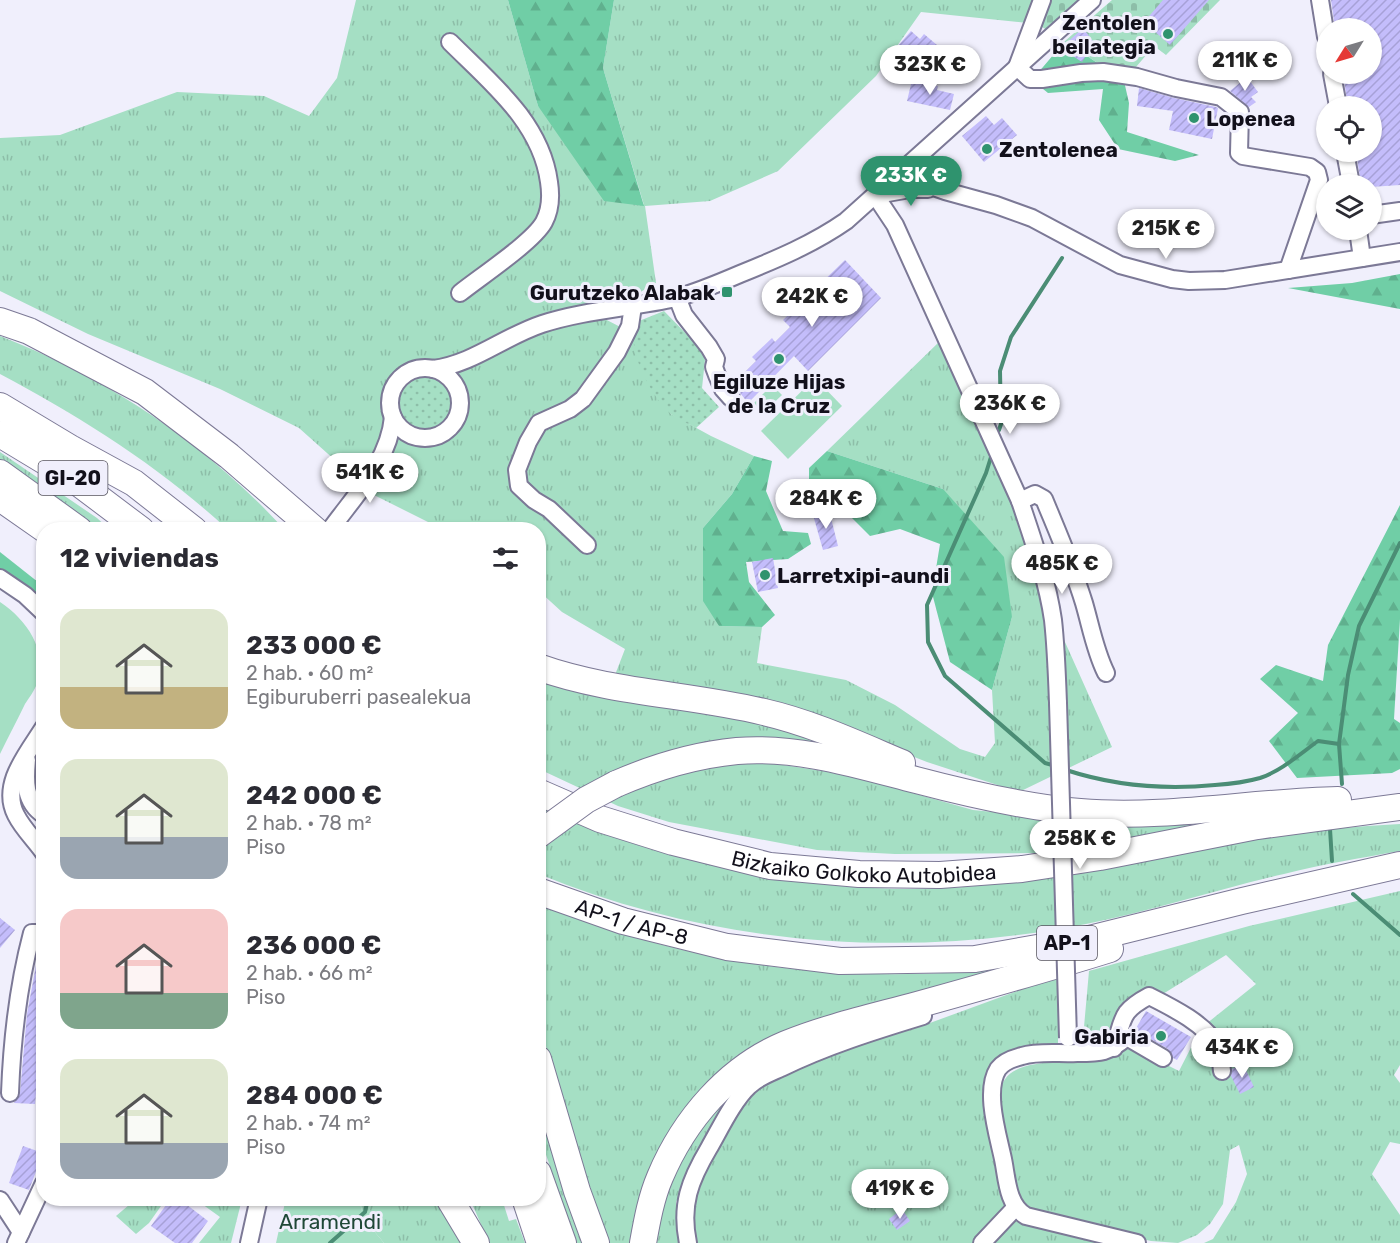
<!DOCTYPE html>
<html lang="es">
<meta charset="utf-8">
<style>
:root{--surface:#fff;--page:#f2f2f3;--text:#2b2b33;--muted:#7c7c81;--accent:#2f936e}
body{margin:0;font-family:Rubik,sans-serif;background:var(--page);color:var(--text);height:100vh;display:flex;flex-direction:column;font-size:22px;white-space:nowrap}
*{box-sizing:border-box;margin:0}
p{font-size:20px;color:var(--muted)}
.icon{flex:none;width:33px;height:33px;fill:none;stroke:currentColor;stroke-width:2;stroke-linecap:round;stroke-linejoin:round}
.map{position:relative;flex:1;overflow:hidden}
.panel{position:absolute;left:36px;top:522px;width:510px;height:684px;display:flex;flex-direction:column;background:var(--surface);border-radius:24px;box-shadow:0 2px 4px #0004}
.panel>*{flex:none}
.needle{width:39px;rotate:233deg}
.buttons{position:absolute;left:1316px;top:18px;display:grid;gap:12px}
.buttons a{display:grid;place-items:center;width:66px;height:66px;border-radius:50%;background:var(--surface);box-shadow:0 2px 4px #0004;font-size:30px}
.price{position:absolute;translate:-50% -51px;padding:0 14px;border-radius:21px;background:#fff;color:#222;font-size:20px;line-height:39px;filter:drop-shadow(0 2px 3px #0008)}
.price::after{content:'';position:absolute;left:50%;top:36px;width:18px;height:14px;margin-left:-9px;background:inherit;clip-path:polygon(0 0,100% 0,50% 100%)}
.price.current{background:var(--accent);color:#fff}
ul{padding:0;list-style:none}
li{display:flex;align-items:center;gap:18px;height:150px;padding:0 24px}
li span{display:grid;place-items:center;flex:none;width:168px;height:120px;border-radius:18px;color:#555}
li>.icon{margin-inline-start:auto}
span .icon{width:72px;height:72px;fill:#fffc;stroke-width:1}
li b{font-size:26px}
h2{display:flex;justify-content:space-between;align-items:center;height:72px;padding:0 24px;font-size:26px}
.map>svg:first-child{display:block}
.grass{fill:url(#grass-tufts)}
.forest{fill:url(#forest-firs)}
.cemetery{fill:url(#cemetery-stones)}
.park{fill:#a5dfc4}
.garden{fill:url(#garden-dots)}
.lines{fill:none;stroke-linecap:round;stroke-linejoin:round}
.stream{stroke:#4b8d75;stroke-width:4}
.building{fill:url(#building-hatch)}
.minor-casing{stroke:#7c7996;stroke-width:20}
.highway-casing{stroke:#7c7996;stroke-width:28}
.minor{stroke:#fff;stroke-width:16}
.highway{stroke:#fff;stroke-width:26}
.minor-bridge-casing{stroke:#7c7996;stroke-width:20;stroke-linecap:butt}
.highway-bridge-casing{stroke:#7c7996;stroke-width:28;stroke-linecap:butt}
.minor-bridge{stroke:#fff;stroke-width:16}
.highway-bridge{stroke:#fff;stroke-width:26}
.poi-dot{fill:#2f936e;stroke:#f0effc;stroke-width:2}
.labels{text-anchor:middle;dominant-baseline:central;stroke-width:6;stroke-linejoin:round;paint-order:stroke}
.shield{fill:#f0effc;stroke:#55535e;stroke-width:1.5}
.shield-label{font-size:20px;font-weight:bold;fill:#12101b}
.poi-label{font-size:21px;font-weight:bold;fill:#12101b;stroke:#f0effc;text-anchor:end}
.street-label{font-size:21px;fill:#12101b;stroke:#f0effc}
.park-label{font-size:21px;fill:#1f4837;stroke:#f0effc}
</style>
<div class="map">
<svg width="1400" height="1243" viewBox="0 0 1400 1243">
<defs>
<pattern id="grass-tufts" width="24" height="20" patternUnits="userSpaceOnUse" patternTransform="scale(1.5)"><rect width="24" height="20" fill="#a5dfc4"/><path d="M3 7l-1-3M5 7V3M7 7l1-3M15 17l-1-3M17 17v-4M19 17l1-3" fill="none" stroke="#8dbea8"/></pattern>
<pattern id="forest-firs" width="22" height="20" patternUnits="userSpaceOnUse" patternTransform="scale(1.5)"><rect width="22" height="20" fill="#70cea6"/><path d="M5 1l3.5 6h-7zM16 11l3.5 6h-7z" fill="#60b08e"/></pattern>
<pattern id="cemetery-stones" width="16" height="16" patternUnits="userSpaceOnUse" patternTransform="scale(1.5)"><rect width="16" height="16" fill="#a5dfc4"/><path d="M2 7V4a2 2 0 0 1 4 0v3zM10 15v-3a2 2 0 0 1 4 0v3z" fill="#8dbea8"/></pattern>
<pattern id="garden-dots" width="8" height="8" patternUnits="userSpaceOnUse" patternTransform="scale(1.5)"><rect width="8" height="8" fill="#a5dfc4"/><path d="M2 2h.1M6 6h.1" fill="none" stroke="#8dbea8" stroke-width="1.8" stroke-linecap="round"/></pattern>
<pattern id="building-hatch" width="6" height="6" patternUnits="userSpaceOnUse" patternTransform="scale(1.5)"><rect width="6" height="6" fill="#c4bdfb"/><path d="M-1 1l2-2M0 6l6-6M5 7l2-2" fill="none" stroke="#a7a1d7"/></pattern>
</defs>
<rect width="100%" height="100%" fill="#f0effc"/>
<g class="grass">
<path d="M356,0h152l30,106 106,99 -41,-137 11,-68h433l-10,24 -116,-12 -45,64 -98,95 -68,30 -65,5 11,77 -57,33 35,18 37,80 40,22 43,20 -22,38 -29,34 16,98 43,1 -5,36 89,17 49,25 65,44 25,8 10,-14 -3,-53 20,-73 -69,-128 -116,-38 112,-109 58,109 55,162 60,134 -93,45 -92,-30 -112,-44 -200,-43 10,-26 -63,-37 -23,-21 -1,-61 -96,-1 -68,-34 -75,-67 -79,-39 -132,-55 -88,-43v-153l60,-3 117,-43 87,4 45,20 28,-38z"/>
<path d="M0,336c108,42 206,108 284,193h-57c-68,-63 -146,-112 -227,-155z"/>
<path d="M0,452l97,66 12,11h-17l-37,-29 -55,-37z"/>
<path d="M538,678l216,41 99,32 -142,-4 7,20 18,-4h34l53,8 47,10 103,29 112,11 130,1 -167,31 -153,1 -78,-4 -148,-28 -51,-16 -79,-37z"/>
<path d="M538,804c32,15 64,30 97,40 119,38 251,56 376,38 74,-10 148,-28 222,-40 56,-9 111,-15 167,-18v27c-39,7 -78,13 -116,23 -66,15 -131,37 -198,50 -183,36 -375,21 -547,-50z"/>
<path d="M1400,891v174l-6,10 6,8v61l-10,-2 -18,32 28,41v28h-196l9,-4 23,-37 11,-28 -8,-29 -9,5 -7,54 -13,20 -13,11 -19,8 -27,-2 -117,-27 -18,-13c-5,-25 -22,-88 -16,-110 2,-9 7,-17 16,-21 17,-10 73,-10 95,-12l14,-14 54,27 22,-43 55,-44 -30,-29 -81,50 -28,26 -34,7 6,-67 160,-45z"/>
<path d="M538,903c160,65 304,82 475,65l-271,89 -109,186h-28l-66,-220z"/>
<path d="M1058,976v67l-9,9 -45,7 -16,41 18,107 118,36h-432l2,-55 58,-98 101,-48 66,-15z"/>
<path d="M538,1078l50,165h-12l-37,-109z"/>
<path d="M743,1087l-37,52 -30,63 6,41h-26l5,-38 27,-61 30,-38z"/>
<path d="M136,1199h30l-17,24 -13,11 -20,-18z"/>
<path d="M195,1199h47l-11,44h-32l21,-26z"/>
<path d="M359,1199h81l24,44h-80l-20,-24z"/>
<path d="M470,1199h32l7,22 7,-2 9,24h-36z"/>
</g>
<g class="forest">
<path d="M508,0h106l-11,68 41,138 -40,-5 -66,-95z"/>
<path d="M1065,41l59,40 5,22 -2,29 72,23 -24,6 -57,-12 -19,-29 4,-31 -55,4 -16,-13z"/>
<path d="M1400,274v35l-112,-21 64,-5z"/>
<path d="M827,451l116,38 61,68 8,60 -20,73 -42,-28 -18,-69 8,-49 -40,-15 -30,7 -34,-34 -27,-6v-28z"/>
<path d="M754,456l18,5 -6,30 17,40 25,2 3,11 -23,15 -42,3 3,20 26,33 -13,12 -43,-1 -16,-25v-73l29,-34z"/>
<path d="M1400,505v114l-6,100 6,4v46l-8,4 -95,5 -28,-37 29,-28 -38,-34 16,-14 47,16 5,-36z"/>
<path d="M0,552l43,34v16l-43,-33z"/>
<path d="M43,744v56c-11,-15 -9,-41 0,-56z"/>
</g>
<g class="cemetery">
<path d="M1047,0h32l-32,30 -10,-6z"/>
<path d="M1112,0h108l-54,55 -12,-9 -30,35 -59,-40z"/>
</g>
<g class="park">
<path d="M815,378l27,28 -54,53 -27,-28z"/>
<path d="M772,385l10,10 -19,18 -9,-10z"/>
<path d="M0,602c27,18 48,48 37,82 -3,7 -8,14 -12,20 -8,17 -17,33 -25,50z"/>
<path d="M286,1198l73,1 5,20 20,24h-108z"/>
</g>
<g class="garden">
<path d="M664,311l37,38 4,11 -3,28 17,19 -23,21c-8,-5 -18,-8 -25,-14 -17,-14 -41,-58 -37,-80 1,-4 4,-9 5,-13z"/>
<circle cx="424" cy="403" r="26"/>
</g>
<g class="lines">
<g class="stream">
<path d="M999,430l2,-6 -1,-53 11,-34 51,-79"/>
<path d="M991,457l-5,16 -59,132 1,37 17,34 100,87 11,3"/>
<path d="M1066,770c49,16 98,20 149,15 15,-1 31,-3 45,-7 21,-7 40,-24 58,-37l21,3"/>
<path d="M1342,784l-3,-40 9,-69 11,-49 41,-83"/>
<path d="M1330,829l2,32"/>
<path d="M1353,894l47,41"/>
<path d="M330,1243l35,-31 3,-14"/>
</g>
</g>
<g class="building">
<path d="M1163,0h46l-39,45 -26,-23z"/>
<path d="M1331,0h69v185l-29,2v-3h-10l-5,-32h15v-46h-23l-5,-32h28v-46h-36z"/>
<path d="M1083,28l12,16 -8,7 1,2 -6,9 -14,-9v-1l-6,-5z"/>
<path d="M911,31l9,8 4,-5 13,11 -29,33 -12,-11 9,-11 -9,-8z"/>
<path d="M1247,77l11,15 -7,5 5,5 -7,5 -19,-16z"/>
<path d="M912,80l26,6 -1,4 17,4 -4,16 -43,-9z"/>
<path d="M1139,88l35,10 42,9 2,1 -6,31 -43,-9 4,-19 -36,-5z"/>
<path d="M986,116l8,9 8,-7 15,17 -33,27 -22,-26z"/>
<path d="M845,260l36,38 -73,73 -14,-15 -46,47 -15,-19 23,-23 -4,-4 20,-19 3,4 15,-15 -7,-7z"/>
<path d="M829,510l9,36 -15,4 -10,-35z"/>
<path d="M773,558l5,30 -20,4 -6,-30z"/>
<path d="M0,918l15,12 -15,18z"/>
<path d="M40,944h4v65l-9,95 -21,-1 6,-10 7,-79z"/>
<path d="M1146,1011l45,26 -14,23 -4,-2 -5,-9 -33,-19z"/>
<path d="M1243,1064l11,23 -14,7 -9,-18 1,-7z"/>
<path d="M23,1146l20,7 -14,37 -20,-7z"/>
<path d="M171,1198h7l30,23 -16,22h-17l-24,-17z"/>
<path d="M902,1209l8,12 -13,9 -8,-11z"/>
</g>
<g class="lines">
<g class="minor-casing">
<g id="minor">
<path d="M1042,0l-25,67 13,12h12l39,-6 22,-1 34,5 39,11 45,9 19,15 -1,41 4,3 67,11 7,5 2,8 -31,90"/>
<path d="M1320,0l6,37"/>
<path d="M450,42c40,40 91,80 99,140 2,13 2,27 -5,40 -11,20 -64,55 -84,71"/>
<path d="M1332,74l6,32"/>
<path d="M1345,152l6,32"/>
<path d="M891,181l13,-4 41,14 51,14 36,13 88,47 52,14 17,2 36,-1 175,-28"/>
<path d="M875,195l20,30 125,276c13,39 27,78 33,119 3,27 4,56 5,83"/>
<path d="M876,195l34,-6h18"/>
<path d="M1371,215l29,-4"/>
<path d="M1358,230l4,28"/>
<path d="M677,297l7,18 25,32 7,12 -2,8 3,8 6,14 8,9"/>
<circle cx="425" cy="403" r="35"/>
<path d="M433,369c40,-5 70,-32 109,-45 43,-14 89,-16 134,-26 22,-6 43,-15 64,-24 37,-15 73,-30 106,-53l246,-221"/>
<path d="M1020,501l15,-7 9,5c14,34 29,68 40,104 7,24 11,48 22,70"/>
<path d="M330,530c26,-36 59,-69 63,-113"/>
<path d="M587,545l-38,-36 -15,-9 -15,-14 -2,-16 11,-28 11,-19 31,-14 13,-10 34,-47 13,-26 3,-20"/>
<path d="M0,578l25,17 19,18"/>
<path d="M44,727c-16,26 -44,57 -28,88 7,14 19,25 28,38"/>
<path d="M27,760c-2,21 -3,42 17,55"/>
<path d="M1114,1048c10,-29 5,-36 35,-52 22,11 57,28 69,51 3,6 3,16 4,24"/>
<path d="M10,1093c2,-54 8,-107 22,-160h12"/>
<path d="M0,1200l21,32"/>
<path d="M16,1243l28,-60"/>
<path d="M249,1243l10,-45"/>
<path d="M688,1243c-8,-38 2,-63 21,-95 11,-19 24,-47 40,-62 9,-9 21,-13 32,-18 45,-22 93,-37 142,-52"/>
<path d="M982,1243l33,-35"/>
<path d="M1137,1243l-111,-27c-19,-11 -19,-38 -23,-57 -5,-24 -19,-68 -5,-90 5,-7 16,-11 24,-13 16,-5 38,-2 55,-3 24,0 31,0 50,-16l36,21"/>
</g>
</g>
<g class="highway-casing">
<g id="highway">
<path d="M0,321l29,10 116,61 84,64 86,74"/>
<path d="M0,406l70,42 64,35 60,47"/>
<path d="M0,434l68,41 73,55"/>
<path d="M0,473l79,57"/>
<path d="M0,498l46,32"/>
<path d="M538,667c73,26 151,27 226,45 48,11 93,32 138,51"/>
<path d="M616,784c39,-17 79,-29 121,-33 61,-5 121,14 179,29 53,14 109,27 164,32 86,7 172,-10 258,-12"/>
<path id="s1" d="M538,792l62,27 73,23 97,24 89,8 81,1 82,-6 78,-12 157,-31 143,-19"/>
<path id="s2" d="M538,891l85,30 104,26 113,14 135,-2 114,-20 153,-38 158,-36"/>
<path d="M538,1059l39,132 19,52"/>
<path d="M538,1173l25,70"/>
<path d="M449,1198l27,45"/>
<path d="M525,1198l15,45"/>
<path d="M643,1243c4,-22 8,-45 17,-66 24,-57 68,-109 126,-133 42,-17 87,-27 131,-39 65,-18 129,-36 193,-56"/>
</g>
</g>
<use href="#minor" class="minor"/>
<use href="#highway" class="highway"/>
<g class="minor-bridge-casing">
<path id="minor-bridge" d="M1058,703l10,335"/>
</g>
<g class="highway-bridge-casing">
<path id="highway-bridge" d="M538,835l48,-35 30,-16"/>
</g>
<use href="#minor-bridge" class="minor-bridge"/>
<use href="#highway-bridge" class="highway-bridge"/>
</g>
<g class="poi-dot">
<circle cx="1168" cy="34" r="6"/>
<circle cx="1194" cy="118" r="6"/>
<circle cx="987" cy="149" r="6"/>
<rect x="721" y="286" width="12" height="12" rx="3"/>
<circle cx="779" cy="359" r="6"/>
<circle cx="765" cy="575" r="6"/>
<circle cx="1161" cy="1036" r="6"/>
</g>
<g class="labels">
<g class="shield">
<rect x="38.5" y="461" width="69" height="34" rx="4.5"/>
<rect x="1037" y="926" width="60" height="34" rx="4.5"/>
</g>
<g class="shield-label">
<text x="73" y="478">GI-20</text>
<text x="1067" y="943">AP-1</text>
</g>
<g class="poi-label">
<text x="1156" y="22">Zentolen<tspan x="1156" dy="24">beilategia</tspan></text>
<text x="1206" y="118" text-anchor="start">Lopenea</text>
<text x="999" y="149" text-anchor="start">Zentolenea</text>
<text x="715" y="292">Gurutzeko Alabak</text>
<text x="779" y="381" text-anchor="middle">Egiluze Hijas<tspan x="779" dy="24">de la Cruz</tspan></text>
<text x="777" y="575" text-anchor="start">Larretxipi-aundi</text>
<text x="1149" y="1036">Gabiria</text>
</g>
<g class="street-label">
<text stroke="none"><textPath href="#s1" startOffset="338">Bizkaiko Golkoko Autobidea</textPath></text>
<text stroke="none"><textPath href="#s2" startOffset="99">AP-1 / AP-8</textPath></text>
</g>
<g class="park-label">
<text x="330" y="1221">Arramendi</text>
</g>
</g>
</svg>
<div class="buttons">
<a><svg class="needle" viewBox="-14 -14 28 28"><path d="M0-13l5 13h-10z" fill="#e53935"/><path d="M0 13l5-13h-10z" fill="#7c7c81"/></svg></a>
<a><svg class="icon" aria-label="locate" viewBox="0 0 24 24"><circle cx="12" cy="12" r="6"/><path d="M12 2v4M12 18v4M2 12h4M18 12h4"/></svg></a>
<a><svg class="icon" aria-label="layers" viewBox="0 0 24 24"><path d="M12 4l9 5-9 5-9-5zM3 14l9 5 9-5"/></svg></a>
</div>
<b class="price" style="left:1245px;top:92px">211K €</b>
<b class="price" style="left:930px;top:96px">323K €</b>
<b class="price current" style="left:911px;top:207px">233K €</b>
<b class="price" style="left:1166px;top:260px">215K €</b>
<b class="price" style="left:812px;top:328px">242K €</b>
<b class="price" style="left:1010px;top:435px">236K €</b>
<b class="price" style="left:370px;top:504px">541K €</b>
<b class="price" style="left:826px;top:530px">284K €</b>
<b class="price" style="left:1062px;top:595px">485K €</b>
<b class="price" style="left:1080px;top:870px">258K €</b>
<b class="price" style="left:1242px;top:1079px">434K €</b>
<b class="price" style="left:900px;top:1220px">419K €</b>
<section class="panel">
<h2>12 viviendas<svg class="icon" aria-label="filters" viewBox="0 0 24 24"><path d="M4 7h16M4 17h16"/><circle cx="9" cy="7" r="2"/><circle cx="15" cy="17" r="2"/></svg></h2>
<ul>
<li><span style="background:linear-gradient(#dfe7d0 65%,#c2b280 0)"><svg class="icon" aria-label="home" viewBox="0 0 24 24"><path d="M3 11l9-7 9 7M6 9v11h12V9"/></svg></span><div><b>233 000 €</b><p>2 hab. · 60 m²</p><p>Egiburuberri pasealekua</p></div></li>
<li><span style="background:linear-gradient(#dfe7d0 65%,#9aa5b1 0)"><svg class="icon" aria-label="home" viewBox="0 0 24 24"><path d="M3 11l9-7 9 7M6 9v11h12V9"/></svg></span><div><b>242 000 €</b><p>2 hab. · 78 m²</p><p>Piso</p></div></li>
<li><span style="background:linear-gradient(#f6c9c9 70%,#7fa58c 0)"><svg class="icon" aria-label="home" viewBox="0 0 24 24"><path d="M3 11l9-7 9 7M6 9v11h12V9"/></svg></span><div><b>236 000 €</b><p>2 hab. · 66 m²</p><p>Piso</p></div></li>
<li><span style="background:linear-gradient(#dfe7d0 70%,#9aa5b1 0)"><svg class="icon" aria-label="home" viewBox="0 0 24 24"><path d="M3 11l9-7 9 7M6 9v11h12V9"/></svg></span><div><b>284 000 €</b><p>2 hab. · 74 m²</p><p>Piso</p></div></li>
</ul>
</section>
</div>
